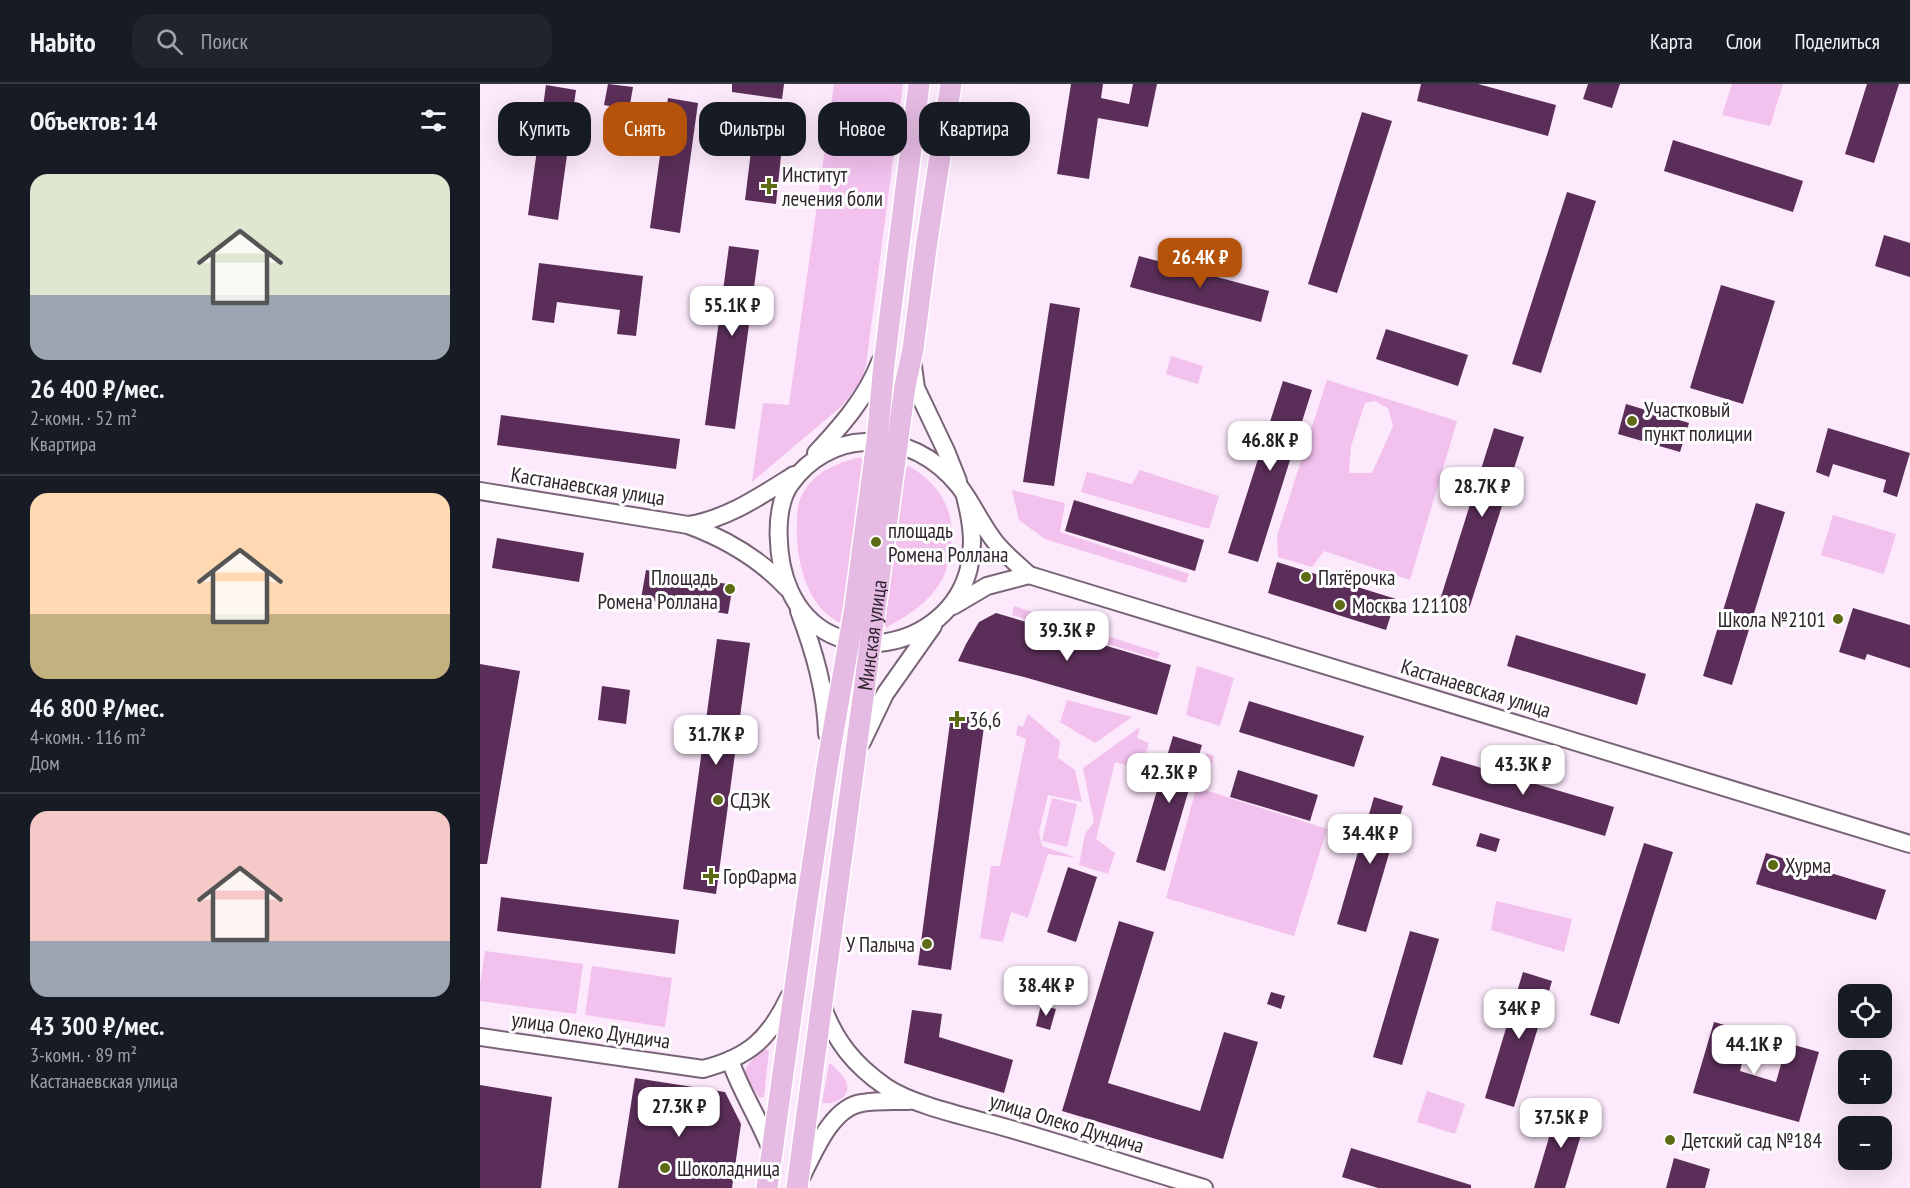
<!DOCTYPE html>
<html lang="ru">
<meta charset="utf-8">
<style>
:root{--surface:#171b24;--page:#20242c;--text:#f1f3f6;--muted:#9ea1a6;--line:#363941;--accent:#b45309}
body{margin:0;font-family:"PT Sans Narrow",sans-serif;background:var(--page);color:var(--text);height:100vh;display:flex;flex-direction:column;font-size:22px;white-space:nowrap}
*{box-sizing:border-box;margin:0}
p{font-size:20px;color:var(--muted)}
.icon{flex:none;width:33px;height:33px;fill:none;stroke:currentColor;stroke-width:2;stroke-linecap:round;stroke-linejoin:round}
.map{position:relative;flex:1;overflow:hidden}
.details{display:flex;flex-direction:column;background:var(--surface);width:480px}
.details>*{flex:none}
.hud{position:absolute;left:18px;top:18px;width:570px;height:54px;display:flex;gap:12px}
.fabs{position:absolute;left:1358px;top:900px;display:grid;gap:12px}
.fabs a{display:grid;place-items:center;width:54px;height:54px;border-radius:12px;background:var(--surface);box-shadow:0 6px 24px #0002;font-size:30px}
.price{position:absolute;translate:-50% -51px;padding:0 14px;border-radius:12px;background:#fff;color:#222;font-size:20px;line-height:39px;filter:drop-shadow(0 2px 3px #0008)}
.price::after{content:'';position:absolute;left:50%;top:36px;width:18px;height:14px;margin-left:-9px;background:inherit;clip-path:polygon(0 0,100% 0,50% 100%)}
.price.on{background:var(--accent);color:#fff}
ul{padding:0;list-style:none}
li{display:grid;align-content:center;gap:12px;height:318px;padding:0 30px}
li+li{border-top:2px solid var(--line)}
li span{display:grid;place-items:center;height:186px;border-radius:18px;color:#555}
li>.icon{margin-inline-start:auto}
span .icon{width:108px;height:108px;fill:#fffc;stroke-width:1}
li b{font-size:26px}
h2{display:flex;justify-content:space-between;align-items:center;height:72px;padding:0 30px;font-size:26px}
.pill{padding:0 21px;border-radius:18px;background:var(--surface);box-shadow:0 6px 24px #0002;font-size:21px;line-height:54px}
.pill.on{background:var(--accent);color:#fff}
header{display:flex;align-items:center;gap:36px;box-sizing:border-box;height:84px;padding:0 30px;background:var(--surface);border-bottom:2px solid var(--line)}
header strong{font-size:28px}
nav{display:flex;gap:33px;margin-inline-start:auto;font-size:21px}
.search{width:420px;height:54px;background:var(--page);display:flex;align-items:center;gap:15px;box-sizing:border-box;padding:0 21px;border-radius:18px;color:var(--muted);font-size:22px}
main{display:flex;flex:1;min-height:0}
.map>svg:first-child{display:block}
.green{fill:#f2c1ee;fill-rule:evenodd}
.building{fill:#5a2e58}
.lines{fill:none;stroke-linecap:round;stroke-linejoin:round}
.minor-casing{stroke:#796477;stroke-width:20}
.major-casing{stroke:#fff;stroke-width:24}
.minor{stroke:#fff;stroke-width:16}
.major{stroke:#e5bbe3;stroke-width:21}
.poi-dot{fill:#5d6b14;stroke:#fdfdfd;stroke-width:2}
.labels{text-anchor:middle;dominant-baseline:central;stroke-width:6;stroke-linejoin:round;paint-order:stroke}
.poi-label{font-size:21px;fill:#2e252e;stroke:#fdfdfd;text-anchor:start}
.street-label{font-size:21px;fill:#2e252e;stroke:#fdfdfd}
</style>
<header>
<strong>Habito</strong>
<div class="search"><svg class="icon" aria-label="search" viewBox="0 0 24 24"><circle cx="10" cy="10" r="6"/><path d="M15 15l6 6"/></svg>Поиск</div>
<nav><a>Карта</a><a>Слои</a><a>Поделиться</a></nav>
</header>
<main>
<section class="details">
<h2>Объектов: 14<svg class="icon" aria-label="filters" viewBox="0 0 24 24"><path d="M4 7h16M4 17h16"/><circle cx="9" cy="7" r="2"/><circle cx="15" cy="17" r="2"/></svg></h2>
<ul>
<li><span style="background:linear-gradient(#dfe7d0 65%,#9aa5b1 0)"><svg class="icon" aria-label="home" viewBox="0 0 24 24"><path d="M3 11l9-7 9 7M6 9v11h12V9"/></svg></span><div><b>26 400 ₽/мес.</b><p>2-комн. · 52 m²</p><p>Квартира</p></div></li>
<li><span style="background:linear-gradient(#ffd9b3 65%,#c2b280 0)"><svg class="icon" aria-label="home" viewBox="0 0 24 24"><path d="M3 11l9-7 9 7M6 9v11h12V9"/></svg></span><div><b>46 800 ₽/мес.</b><p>4-комн. · 116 m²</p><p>Дом</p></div></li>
<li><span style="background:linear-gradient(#f6c9c9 70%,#9aa5b1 0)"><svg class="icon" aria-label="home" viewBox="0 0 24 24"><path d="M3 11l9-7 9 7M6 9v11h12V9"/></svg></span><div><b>43 300 ₽/мес.</b><p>3-комн. · 89 m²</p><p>Кастанаевская улица</p></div></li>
</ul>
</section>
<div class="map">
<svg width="1430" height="1104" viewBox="0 0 1430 1104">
<rect width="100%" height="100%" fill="#fce9fb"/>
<g class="green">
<path d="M354,0h69l-37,281 -4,14 -19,26 -91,77 11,-79 26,2z"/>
<path d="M1252,0h51l-13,42 -48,-11z"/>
<path d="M691,272l32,10 -5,18 -32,-10z"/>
<path d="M847,296l130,41 -47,159 -86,-29 -12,16 -34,-10 -1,-21zM895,317l13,7 5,18 -21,47h-23l2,-27 14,-43z"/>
<path d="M376,374h5l3,3 -21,163c-38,-15 -48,-68 -46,-104 0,-9 1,-19 6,-27 11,-20 32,-29 53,-35z"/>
<path d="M429,382c33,20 48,47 41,86 -2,11 -4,22 -10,31 -13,21 -33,33 -53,44l-3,-1 -3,-4 23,-152z"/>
<path d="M660,386l79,26 -10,33 -128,-37 6,-20 45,12z"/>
<path d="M532,406l53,13 -5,29 129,42 -3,9 -141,-44 -26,-19z"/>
<path d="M1353,431l63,19 -12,40 -63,-19z"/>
<path d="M534,522l146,47 -3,6 -145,-44z"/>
<path d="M717,582l37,12 -14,48 -34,-11z"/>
<path d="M587,616l65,17 -37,26 -35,-21z"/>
<path d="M548,630l32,27 -2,17 17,12 7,32 -34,-7 -9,37 3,14 35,12 -29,-4 -20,64 -17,-6 -8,30 -23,-4 11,-72h9l26,-127 -10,-4 2,-10 5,2z"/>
<path d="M660,643l-3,11 12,5 -8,26 -26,-7 -19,77 19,14 -7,21 -29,-9 6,-31 9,-12 -11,-54z"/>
<path d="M726,669l8,3 -9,34 122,39 -33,107 -128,-38z"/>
<path d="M572,714l25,6 -10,43 -25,-6z"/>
<path d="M1016,817l76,18 -8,33 -73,-22z"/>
<path d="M5,867l98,13 -7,50 -96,-13v-16z"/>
<path d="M112,882l80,12 -7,49 -80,-12z"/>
<path d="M285,965l4,1 -5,47 -4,1c-19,-29 -22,-26 5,-49z"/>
<path d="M349,980h2c6,6 15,13 16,21 3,13 -14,20 -25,18z"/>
<path d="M947,1007l38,13 -10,30 -38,-12z"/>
</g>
<g class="building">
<path d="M128,0l25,3 -4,23 -25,-5z"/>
<path d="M252,0h52l-2,15 -50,-7z"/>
<path d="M591,0h32l-2,14 28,6 4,-20h24l-9,43 -50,-9 -9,61 -32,-5z"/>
<path d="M941,0h57l78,21 -8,31 -131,-35z"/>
<path d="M1108,0h32l-8,24 -29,-9z"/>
<path d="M1387,0h32l-25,79 -29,-9z"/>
<path d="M66,1l30,5 -18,130 -30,-5z"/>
<path d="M188,14l30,5 -18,130 -30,-5z"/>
<path d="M882,28l30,9 -55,172 -29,-9z"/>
<path d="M1193,56l130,41 -10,31 -129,-41z"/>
<path d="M272,59l30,3 -6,58 -31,-4z"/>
<path d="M1087,108l29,9 -55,172 -29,-9z"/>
<path d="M1404,151l26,8v34l-35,-11z"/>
<path d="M249,162l30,4 -24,179 -30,-4z"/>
<path d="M659,172l130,35 -8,31 -131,-35z"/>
<path d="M59,179l104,13 -7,60 -19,-2 3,-24 -63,-8 -3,21 -22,-3z"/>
<path d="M1241,201l54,16 -32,103 -53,-16z"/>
<path d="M570,219l30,5 -26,178 -31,-4z"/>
<path d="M906,245l82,26 -10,31 -82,-27z"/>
<path d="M803,297l29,9 -54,172 -30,-9z"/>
<path d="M1146,320l63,19 -9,29 -62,-18z"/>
<path d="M21,331l179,24 -4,30 -179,-24z"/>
<path d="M1014,344l30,9 -55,172 -29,-9z"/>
<path d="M1348,344l82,25 -13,44 -14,-5 3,-12 -53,-16 -4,13 -13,-5z"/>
<path d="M594,416l130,40 -9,31 -130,-40z"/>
<path d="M1276,419l29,9 -53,173 -29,-9z"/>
<path d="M17,454l87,15 -5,29 -87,-14z"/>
<path d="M797,478l119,37 -10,31 -118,-37z"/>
<path d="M166,486l87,15 -5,29 -87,-15z"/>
<path d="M1373,524l57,17v43l-43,-14 -2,6 -26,-8z"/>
<path d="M516,529l175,52 -14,50 -133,-38 -66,-16 8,-17 13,-22z"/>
<path d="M1036,551l130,39 -9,31 -130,-39z"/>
<path d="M237,555l33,4 -34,251 -33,-5z"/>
<path d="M0,580l40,7 -33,193h-7z"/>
<path d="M122,602l28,4 -4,34 -28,-4z"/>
<path d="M769,617l115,35 -10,31 -115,-35z"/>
<path d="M471,631l34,4 -34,251 -33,-5z"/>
<path d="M693,652l29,9 -37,126 -29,-9z"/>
<path d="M961,672l173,51 -9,29 -173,-51z"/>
<path d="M758,686l80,25 -8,26 -80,-24z"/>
<path d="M894,713l29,9 -37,126 -29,-8z"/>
<path d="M1000,749l20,6 -4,13 -20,-6z"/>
<path d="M1164,759l29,9 -54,172 -29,-9z"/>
<path d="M1286,769l120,37 -10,30 -120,-36z"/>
<path d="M588,783l29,10 -21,65 -29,-10z"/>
<path d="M21,813l178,23 -4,34 -178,-23z"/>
<path d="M639,837l35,11 -46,151 92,28 24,-79 34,10 -35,117 -161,-48z"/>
<path d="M930,847l29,8 -37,126 -29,-8z"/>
<path d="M1043,888l29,9 -38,126 -29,-9z"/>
<path d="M791,908l14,4 -4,13 -14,-5z"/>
<path d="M561,921l15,4 -6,21 -14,-4z"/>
<path d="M432,926l30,4 -3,23 74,23 -9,33 -100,-30z"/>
<path d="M1234,938l36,10 -10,39 36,11 11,-39 32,9 -20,70 -106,-29z"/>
<path d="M155,994l90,14 16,32 -9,64h-114z"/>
<path d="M0,1001l72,12 -11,91h-61z"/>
<path d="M1078,1023l29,8 -22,73h-31z"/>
<path d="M871,1064l120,37v3h-93l-36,-11z"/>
<path d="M1194,1074l36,11 -5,19h-39z"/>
</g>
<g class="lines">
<g class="minor-casing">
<g id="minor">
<path d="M433,282l3,22 30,63 12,30"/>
<path d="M336,369c26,-28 50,-55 64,-91"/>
<path d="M0,407l208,34c38,14 71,33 99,63"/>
<path d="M485,412c6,24 10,47 4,72 -20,83 -141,107 -179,23 -13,-28 -18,-84 2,-109 17,-23 44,-39 73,-40 38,-2 70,15 94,44 14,18 23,40 37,57 10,12 22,22 33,32l881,269"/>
<path d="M209,441c38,-6 73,-30 105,-50"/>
<path d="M473,522l34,-20 42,-11"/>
<path d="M319,527c15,40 27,80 28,123"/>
<path d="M382,658l23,-48 48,-68"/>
<path d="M342,921c13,36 32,60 64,82 28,19 87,31 121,41 66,19 131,40 197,60"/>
<path d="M0,953l223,32c46,-12 66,-30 86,-72"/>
<path d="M250,976c11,32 30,60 42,92"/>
<path d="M322,1092c12,-24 30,-69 60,-73 15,-3 32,-2 47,-2"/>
</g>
</g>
<g class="major-casing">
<g id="major">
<path d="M287,1104l39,-280 22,-147 27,-154 22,-166 7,-77 35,-280"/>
<path id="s1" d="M317,1104l108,-802 8,-37 13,-101 25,-164"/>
</g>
</g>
<use href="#minor" class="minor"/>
<use href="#major" class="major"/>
</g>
<g class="poi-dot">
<path d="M286 93h6v6h6v6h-6v6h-6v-6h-6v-6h6z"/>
<circle cx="1152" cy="337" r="6"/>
<circle cx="396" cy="458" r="6"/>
<circle cx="826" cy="493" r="6"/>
<circle cx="250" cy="505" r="6"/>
<circle cx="860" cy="521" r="6"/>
<circle cx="1358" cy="535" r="6"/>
<path d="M474 626h6v6h6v6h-6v6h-6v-6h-6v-6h6z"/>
<circle cx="238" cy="716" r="6"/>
<circle cx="1293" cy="781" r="6"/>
<path d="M228 783h6v6h6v6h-6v6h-6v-6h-6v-6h6z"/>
<circle cx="447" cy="860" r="6"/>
<circle cx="1190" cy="1056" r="6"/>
<circle cx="185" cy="1084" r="6"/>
</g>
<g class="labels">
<g class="poi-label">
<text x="302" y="90">Институт<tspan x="302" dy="24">лечения боли</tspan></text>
<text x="1164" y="325">Участковый<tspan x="1164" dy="24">пункт полиции</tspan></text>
<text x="408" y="446">площадь<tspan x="408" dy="24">Ромена Роллана</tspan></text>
<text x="238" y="493" text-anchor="end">Площадь<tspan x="238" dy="24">Ромена Роллана</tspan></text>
<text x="838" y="493">Пятёрочка</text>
<text x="872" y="521">Москва 121108</text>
<text x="1346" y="535" text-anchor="end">Школа №2101</text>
<text x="489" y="635">36,6</text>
<text x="250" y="716">СДЭК</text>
<text x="1305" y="781">Хурма</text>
<text x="243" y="792">ГорФарма</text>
<text x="435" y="860" text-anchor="end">У Палыча</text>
<text x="1202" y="1056">Детский сад №184</text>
<text x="197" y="1084">Шоколадница</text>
</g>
<g class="street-label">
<text transform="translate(108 402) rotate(9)">Кастанаевская улица</text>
<text stroke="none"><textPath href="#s1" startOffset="558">Минская улица</textPath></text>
<text transform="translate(996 604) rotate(17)">Кастанаевская улица</text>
<text transform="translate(111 946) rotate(8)">улица Олеко Дундича</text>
<text transform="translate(587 1039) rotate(17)">улица Олеко Дундича</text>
</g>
</g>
</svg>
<div class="fabs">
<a><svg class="icon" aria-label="locate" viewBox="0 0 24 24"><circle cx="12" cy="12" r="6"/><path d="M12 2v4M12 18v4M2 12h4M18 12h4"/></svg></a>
<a>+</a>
<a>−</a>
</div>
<b class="price on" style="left:720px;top:205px">26.4K ₽</b>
<b class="price" style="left:252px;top:253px">55.1K ₽</b>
<b class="price" style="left:790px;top:388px">46.8K ₽</b>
<b class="price" style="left:1002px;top:434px">28.7K ₽</b>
<b class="price" style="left:587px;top:578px">39.3K ₽</b>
<b class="price" style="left:236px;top:682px">31.7K ₽</b>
<b class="price" style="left:1043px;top:712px">43.3K ₽</b>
<b class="price" style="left:689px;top:720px">42.3K ₽</b>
<b class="price" style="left:890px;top:781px">34.4K ₽</b>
<b class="price" style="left:566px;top:933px">38.4K ₽</b>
<b class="price" style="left:1039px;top:956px">34K ₽</b>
<b class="price" style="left:1274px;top:992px">44.1K ₽</b>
<b class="price" style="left:199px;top:1054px">27.3K ₽</b>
<b class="price" style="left:1081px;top:1065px">37.5K ₽</b>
<div class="hud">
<a class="pill">Купить</a>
<a class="pill on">Снять</a>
<a class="pill">Фильтры</a>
<a class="pill">Новое</a>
<a class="pill">Квартира</a>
</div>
</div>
</main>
